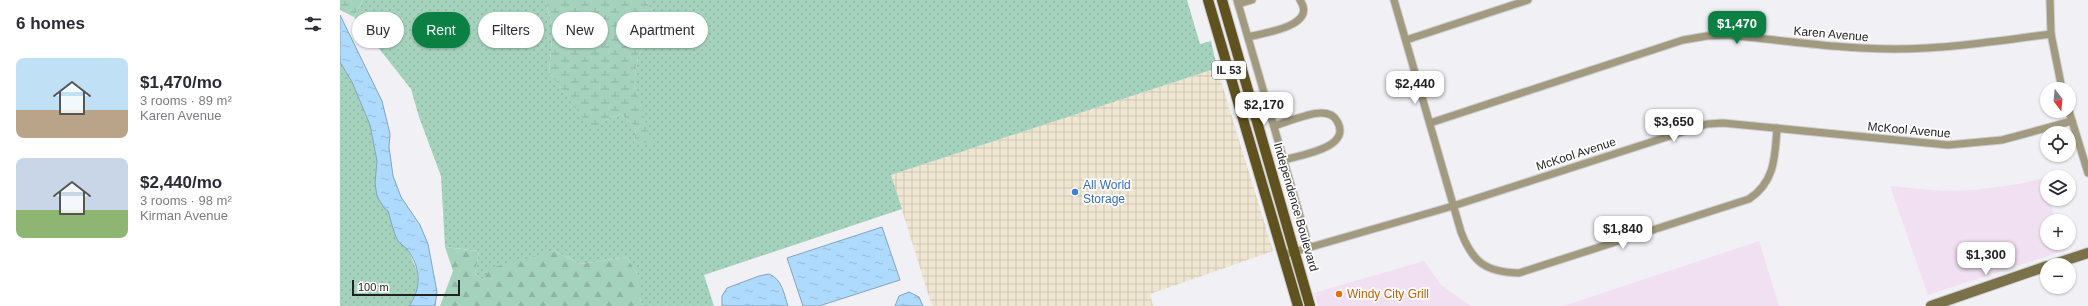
<!DOCTYPE html>
<meta charset="utf-8">
<style>
:root{--surface:#fff;--page:#f7f7f7;--text:#2b2b33;--muted:#7c7c81;--accent:#0b8043}
body{margin:0;font-family:Arial,sans-serif;background:var(--page);color:var(--text);height:100vh;display:flex;flex-direction:column;font-size:15px;white-space:nowrap}
*{box-sizing:border-box;margin:0}
p{font-size:13px;color:var(--muted)}
.icon{flex:none;width:22px;height:22px;fill:none;stroke:currentColor;stroke-width:2;stroke-linecap:round;stroke-linejoin:round}
.map{position:relative;flex:1;overflow:hidden}
.side{display:flex;flex-direction:column;background:var(--surface);width:340px}
.side>*{flex:none}
.top-card{position:absolute;left:12px;top:12px;width:380px;height:36px;display:flex;gap:8px}
.needle{width:26px;rotate:164deg}
.buttons{position:absolute;left:1700px;top:82px;display:grid;gap:8px}
.buttons a{display:grid;place-items:center;width:36px;height:36px;border-radius:50%;background:var(--surface);box-shadow:0 1px 3px #0004;font-size:20px}
.scale{position:absolute;left:12px;bottom:10px;width:108px;box-sizing:border-box;padding-left:4px;border:2px solid #222223;border-top:0;font-size:11px;line-height:14px;white-space:nowrap;color:#222223;-webkit-text-stroke:3px #fff;paint-order:stroke}
.price{position:absolute;translate:-50% -34px;padding:0 9px;border-radius:8px;background:#fff;color:#222;font-size:13px;line-height:26px;filter:drop-shadow(0 1px 2px #0008)}
.price::after{content:'';position:absolute;left:50%;top:24px;width:12px;height:9px;margin-left:-6px;background:inherit;clip-path:polygon(0 0,100% 0,50% 100%)}
.price.selected{background:var(--accent);color:#fff}
ul{padding:0;list-style:none}
li{display:flex;align-items:center;gap:12px;height:100px;padding:0 16px}
li span{display:grid;place-items:center;flex:none;width:112px;height:80px;border-radius:8px;color:#555}
li>.icon{margin-inline-start:auto}
span .icon{width:48px;height:48px;fill:#fffc;stroke-width:1}
li b{font-size:17px}
h2{display:flex;justify-content:space-between;align-items:center;height:48px;padding:0 16px;font-size:17px}
.pill{padding:0 14px;border-radius:18px;background:var(--surface);box-shadow:0 1px 3px #0004;font-size:14px;line-height:36px}
.pill.selected{background:var(--accent);color:#fff}
main{display:flex;flex:1;min-height:0}
.map>svg:first-child{display:block}
.commercial{fill:#f1e0f2}
.industrial{fill:url(#industrial-grid)}
.grass{fill:url(#grass-dots)}
.forest{fill:url(#forest-firs)}
.wetland{fill:url(#wetland-marsh)}
.water{fill:url(#water-ripples);stroke:#83a3bc}
.lines{fill:none;stroke-linecap:round;stroke-linejoin:round}
.street-casing{stroke:#cccbce;stroke-width:9}
.secondary-casing{stroke:#cccbce;stroke-width:12}
.primary-casing{stroke:#cccbce;stroke-width:12}
.street{stroke:#a19a7f;stroke-width:7}
.secondary{stroke:#7a7049;stroke-width:10}
.primary{stroke:#5f521f;stroke-width:10}
.shop-dot{fill:#3f7fe0;stroke:#fff;stroke-width:1.5}
.food-dot{fill:#e8710a;stroke:#fff;stroke-width:1.5}
.labels{text-anchor:middle;dominant-baseline:central;stroke-width:3.5;stroke-linejoin:round;paint-order:stroke}
.shield{fill:#fff;stroke:#646465;stroke-width:1}
.shield-label{font-size:11px;font-weight:bold;fill:#222223}
.street-label{font-size:12px;fill:#222223;stroke:#fff}
.shop-label{font-size:12px;fill:#366cbe;stroke:#fff;text-anchor:start}
.food-label{font-size:12px;fill:#c56008;stroke:#fff;text-anchor:start}
</style>
<main>
<section class="side">
<h2>6 homes<svg class="icon" aria-label="filters" viewBox="0 0 24 24"><path d="M4 7h16M4 17h16"/><circle cx="9" cy="7" r="2"/><circle cx="15" cy="17" r="2"/></svg></h2>
<ul>
<li><span style="background:linear-gradient(#bfe0f5 65%,#b9a48a 0)"><svg class="icon" aria-label="home" viewBox="0 0 24 24"><path d="M3 11l9-7 9 7M6 9v11h12V9"/></svg></span><div><b>$1,470/mo</b><p>3 rooms · 89 m²</p><p>Karen Avenue</p></div></li>
<li><span style="background:linear-gradient(#c9d6e8 65%,#8fb573 0)"><svg class="icon" aria-label="home" viewBox="0 0 24 24"><path d="M3 11l9-7 9 7M6 9v11h12V9"/></svg></span><div><b>$2,440/mo</b><p>3 rooms · 98 m²</p><p>Kirman Avenue</p></div></li>
</ul>
</section>
<div class="map">
<svg width="1748" height="306" viewBox="0 0 1748 306">
<defs>
<pattern id="industrial-grid" width="8" height="8" patternUnits="userSpaceOnUse"><rect width="8" height="8" fill="#efe6d1"/><path d="M0 4h8M4 0v8" fill="none" stroke="#cdc5b3"/></pattern>
<pattern id="grass-dots" width="8" height="8" patternUnits="userSpaceOnUse"><rect width="8" height="8" fill="#a5d2bd"/><path d="M2 2h.1M6 6h.1" fill="none" stroke="#8eb4a2" stroke-width="1.8" stroke-linecap="round"/></pattern>
<pattern id="forest-firs" width="22" height="20" patternUnits="userSpaceOnUse"><rect width="22" height="20" fill="#a5d2bd"/><path d="M5 1l3.5 6h-7zM16 11l3.5 6h-7z" fill="#8eb4a2"/></pattern>
<pattern id="wetland-marsh" width="20" height="14" patternUnits="userSpaceOnUse"><rect width="20" height="14" fill="#a5d2bd"/><path d="M1 5h8M5 5V1M11 12h8M15 12V8" fill="none" stroke="#8eb4a2"/></pattern>
<pattern id="water-ripples" width="26" height="14" patternUnits="userSpaceOnUse"><rect width="26" height="14" fill="#addafd"/><path d="M2 4q2-2 4 0t4 0M15 11q2-2 4 0t4 0" fill="none" stroke="#95bbd9"/></pattern>
</defs>
<rect width="100%" height="100%" fill="#f1f0f4"/>
<g class="commercial">
<path d="M1703,178l4,14v7h2l7,22h-9v22h16l3,7 -138,45 -38,-109 53,5 32,-1 44,-6z"/>
<path d="M1419,241l20,65h-216z"/>
<path d="M1084,261l17,24 30,21h-153l-4,-13z"/>
</g>
<path class="industrial" d="M877,68l56,183 -123,43 3,12h-221l-41,-131z"/>
<g class="grass">
<path d="M23,0h182l8,27 -4,45 43,58 15,-11 14,-5 15,14 -2,15h17l-17,-60 4,-27 20,-31 -12,-25h541l13,44 11,-3 6,27 -326,107 11,34 -198,66 10,31h-72l-3,-11v-18l-12,-20 -46,7 -27,-13 -71,29 -8,-6 4,-23 -34,-4 -4,-71 -22,-59 -8,-28 -57,-72z"/>
<path d="M0,62l12,20 18,43 7,36 -2,22 13,28 10,31 8,5 4,7 7,17 2,17 -10,18h-69z"/>
</g>
<path class="forest" d="M105,247l34,4 -4,23 8,6 8,-12 63,-17 27,13 46,-7 12,20v18l3,11h-202l13,-35z"/>
<g class="wetland">
<path d="M0,0h23l-9,17 -14,-7z"/>
<path d="M205,0h101l12,25 -20,31 -4,27 18,60h-18l2,-15 -15,-14 -14,5 -15,12 -43,-59 4,-45z"/>
</g>
<g class="water">
<path d="M0,15l42,86 8,33 -1,13 4,29 8,21 19,28 8,19 9,48 -2,14h-26c13,-18 12,-39 -2,-57 -3,-3 -7,-5 -9,-8 -5,-9 -7,-21 -10,-30l-4,-3 -7,-12 -2,-13 2,-22 -7,-36 -18,-43 -12,-20z"/>
<path d="M542,227l18,53 -81,26h-16l-16,-48z"/>
<path d="M429,274c13,5 15,20 19,32h-66v-10l5,-8 32,-12z"/>
<path d="M569,292l10,5 4,9h-28l4,-10z"/>
</g>
<g class="lines">
<g class="street-casing">
<g id="street">
<path d="M897,0l72,247"/>
<path d="M1054,0l67,232c12,31 25,40 58,41l230,-74c26,-17 26,-42 28,-71"/>
<path d="M1710,0l1,34 11,55"/>
<path d="M898,4l14,-4"/>
<path d="M908,37c16,-4 70,-11 52,-37"/>
<path d="M1066,40l122,-40"/>
<path d="M1729,111l19,62"/>
<path d="M1090,123l253,-83 24,-4 20,-1c56,5 111,14 167,14 53,0 105,-8 157,-15"/>
<path d="M934,126c13,-4 34,-13 47,-13 6,0 13,2 16,8 16,27 -37,34 -53,39"/>
<path d="M943,255l170,-49 254,-82 16,-1 225,22 54,-5 70,-19"/>
</g>
</g>
<g class="secondary-casing">
<g id="secondary">
<path d="M1711,265l37,-12"/>
<path d="M1591,306l116,-40"/>
</g>
</g>
<g class="primary-casing">
<g id="primary">
<path d="M868,0l90,306"/>
<path d="M882,0l88,306"/>
</g>
</g>
<use href="#street" class="street"/>
<use href="#secondary" class="secondary"/>
<use href="#primary" class="primary"/>
</g>
<circle class="shop-dot" cx="735" cy="192" r="4"/>
<circle class="food-dot" cx="999" cy="294" r="4"/>
<g class="labels">
<rect class="shield" x="872" y="61" width="34" height="18" rx="3"/>
<g class="shield-label">
<text x="889" y="70">IL 53</text>
</g>
<g class="street-label">
<text transform="translate(1491 34) rotate(5)">Karen Avenue</text>
<text transform="translate(1569 130) rotate(5)">McKool Avenue</text>
<text transform="translate(1236 154) rotate(-18)">McKool Avenue</text>
<text transform="translate(956 207) rotate(74)">Independence Boulevard</text>
</g>
<g class="shop-label">
<text x="743" y="185">All World<tspan x="743" dy="14">Storage</tspan></text>
</g>
<g class="food-label">
<text x="1007" y="294">Windy City Grill</text>
</g>
</g>
</svg>
<div class="buttons">
<a><svg class="needle" viewBox="-14 -14 28 28"><path d="M0-13l5 13h-10z" fill="#e53935"/><path d="M0 13l5-13h-10z" fill="#7c7c81"/></svg></a>
<a><svg class="icon" aria-label="locate" viewBox="0 0 24 24"><circle cx="12" cy="12" r="6"/><path d="M12 2v4M12 18v4M2 12h4M18 12h4"/></svg></a>
<a><svg class="icon" aria-label="layers" viewBox="0 0 24 24"><path d="M12 4l9 5-9 5-9-5zM3 14l9 5 9-5"/></svg></a>
<a>+</a>
<a>−</a>
</div>
<div class="scale">100 m</div>
<b class="price selected" style="left:1397px;top:45px">$1,470</b>
<b class="price" style="left:1075px;top:105px">$2,440</b>
<b class="price" style="left:924px;top:126px">$2,170</b>
<b class="price" style="left:1334px;top:143px">$3,650</b>
<b class="price" style="left:1283px;top:250px">$1,840</b>
<b class="price" style="left:1646px;top:276px">$1,300</b>
<div class="top-card">
<a class="pill">Buy</a>
<a class="pill selected">Rent</a>
<a class="pill">Filters</a>
<a class="pill">New</a>
<a class="pill">Apartment</a>
</div>
</div>
</main>
